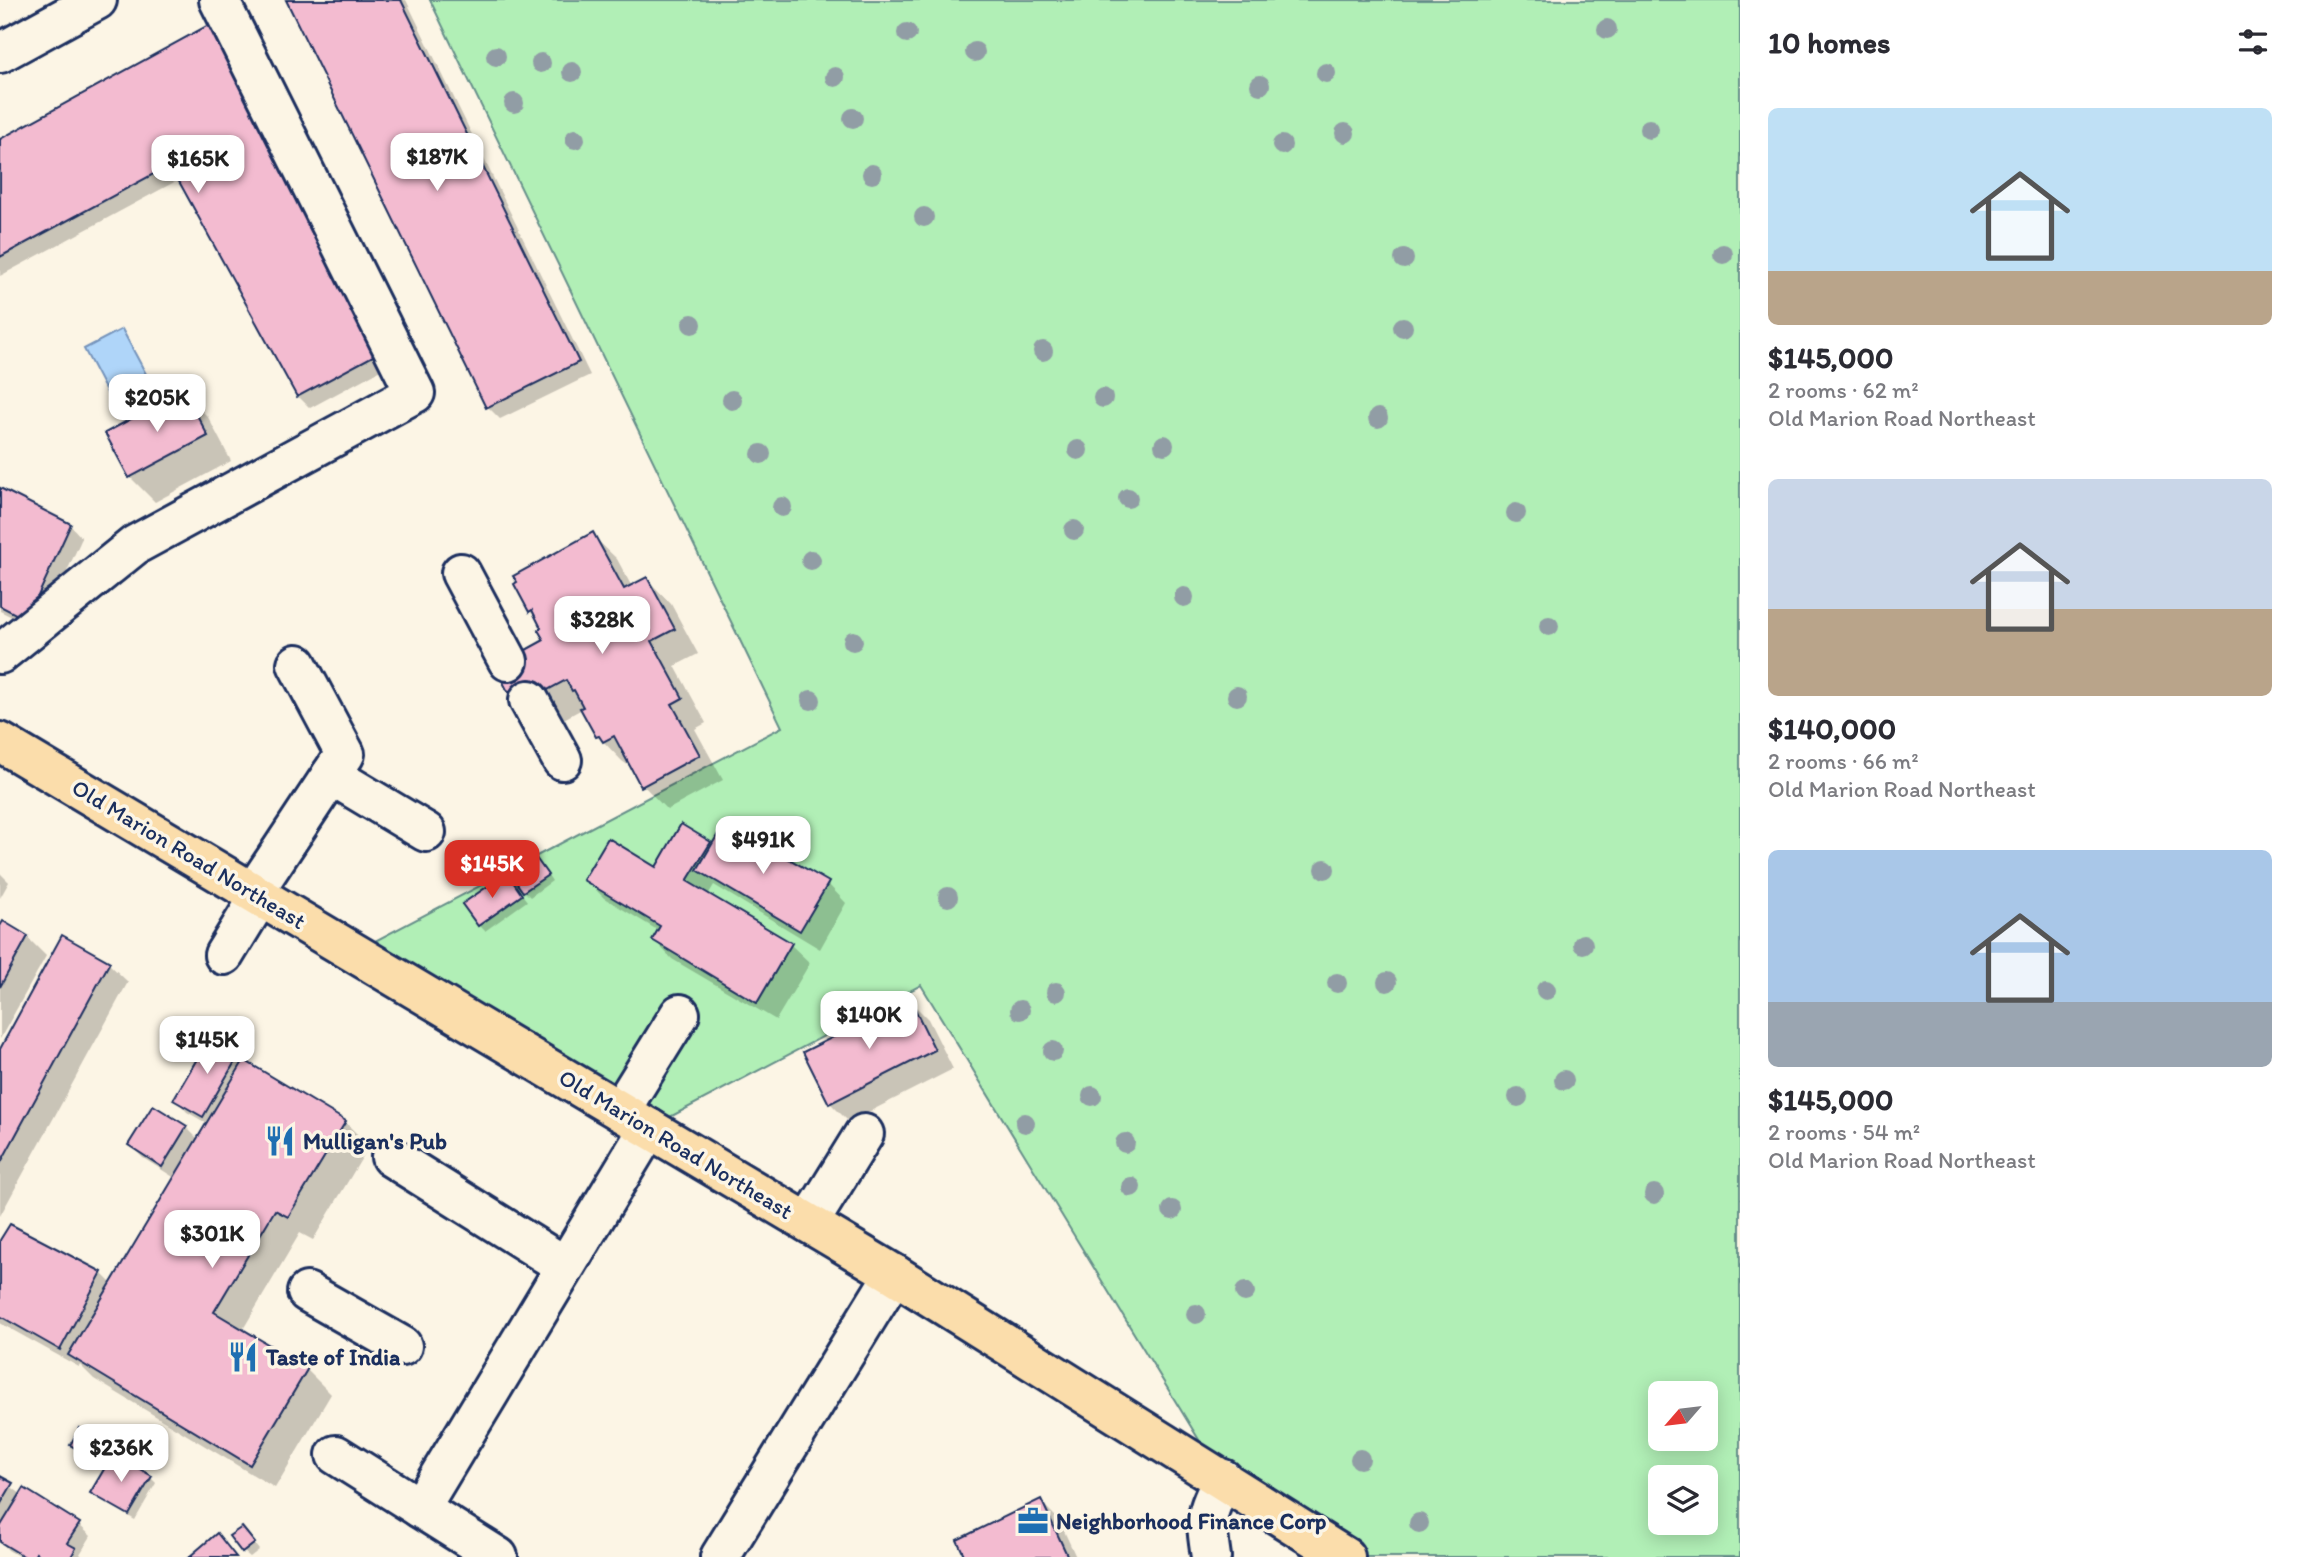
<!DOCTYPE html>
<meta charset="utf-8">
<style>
:root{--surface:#fff;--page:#f7f7f7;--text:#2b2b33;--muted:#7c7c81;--accent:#d93025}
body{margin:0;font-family:Itim,sans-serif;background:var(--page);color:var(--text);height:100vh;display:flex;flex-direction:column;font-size:26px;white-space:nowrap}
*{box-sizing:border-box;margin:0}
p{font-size:23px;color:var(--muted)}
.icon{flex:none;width:38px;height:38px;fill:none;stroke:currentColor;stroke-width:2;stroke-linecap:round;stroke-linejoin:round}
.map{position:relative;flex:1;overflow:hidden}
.details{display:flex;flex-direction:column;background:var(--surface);width:560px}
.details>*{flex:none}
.needle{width:46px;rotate:242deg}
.tools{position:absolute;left:1648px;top:1381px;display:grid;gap:14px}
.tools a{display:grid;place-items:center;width:70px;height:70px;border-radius:10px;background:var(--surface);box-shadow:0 4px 18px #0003;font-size:35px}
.price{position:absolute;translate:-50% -60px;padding:0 16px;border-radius:14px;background:#fff;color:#222;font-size:23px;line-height:46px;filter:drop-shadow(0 2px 4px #0008)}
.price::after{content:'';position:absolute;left:50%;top:42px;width:21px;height:16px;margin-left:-10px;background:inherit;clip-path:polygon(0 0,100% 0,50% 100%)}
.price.active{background:var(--accent);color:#fff}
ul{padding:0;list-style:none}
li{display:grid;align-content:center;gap:14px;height:371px;padding:0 28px}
li span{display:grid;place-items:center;height:217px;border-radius:10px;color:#555}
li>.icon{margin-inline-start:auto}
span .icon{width:126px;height:126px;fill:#fffc;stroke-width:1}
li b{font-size:30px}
h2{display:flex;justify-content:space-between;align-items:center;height:84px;padding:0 28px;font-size:30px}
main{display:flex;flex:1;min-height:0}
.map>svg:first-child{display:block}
.green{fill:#b1efb6;stroke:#668f8a;stroke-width:2;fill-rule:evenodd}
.water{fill:#afd5f9;stroke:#7493bb;stroke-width:2}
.shadow{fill:#0003}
.building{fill:#f3bbd0;stroke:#1b2f5e;stroke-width:2}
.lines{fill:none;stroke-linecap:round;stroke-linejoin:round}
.minor-casing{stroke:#1b2f5e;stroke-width:44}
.major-casing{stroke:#1b2f5e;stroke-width:44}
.minor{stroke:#fcf5e5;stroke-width:38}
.major{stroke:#fbddab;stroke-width:38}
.tree{fill:#919da5}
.labels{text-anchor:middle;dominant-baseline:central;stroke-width:7;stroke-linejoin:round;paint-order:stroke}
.street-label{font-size:23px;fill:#1b2f5e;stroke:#fcf5e5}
.poi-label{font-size:23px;font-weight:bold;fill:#1b2f5e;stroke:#fcf5e5;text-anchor:start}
</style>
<main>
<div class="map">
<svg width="1740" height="1557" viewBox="0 0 1740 1557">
<rect width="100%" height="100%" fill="#fcf5e5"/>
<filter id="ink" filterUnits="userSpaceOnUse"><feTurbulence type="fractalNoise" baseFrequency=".0143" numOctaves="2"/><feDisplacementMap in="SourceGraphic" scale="14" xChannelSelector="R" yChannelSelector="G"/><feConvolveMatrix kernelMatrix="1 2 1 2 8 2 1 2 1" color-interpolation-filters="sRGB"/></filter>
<g filter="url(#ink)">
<path class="green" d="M430,0h1310v1557h-395l-122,-78 -302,-494 -272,143 -295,-176 428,-225zM1661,1393h45v45h-45zM1661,1477h45v45h-45z"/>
<path class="water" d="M122,329l31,58 -38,21 -31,-59z"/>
<g class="shadow">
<path d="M288,0h118l184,375 -90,44 -13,-13z"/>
<path d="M212,26l187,334 -89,48 -12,-12 -118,-217 -180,97v-135z"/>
<path d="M183,392l25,25 23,44 -76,41 -25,-25z"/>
<path d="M0,490l70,35 12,13 -42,93 -40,-20z"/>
<path d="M592,535l25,24 15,28 15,-8 24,25 27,50 -23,12 31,57 -11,6 28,51 -56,30 -24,-25 -12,-21 -2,2 -7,-5 -24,-25 -16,-27 -40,22 5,-90 -3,-12 -14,-18z"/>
<path d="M710,843l3,3 115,38 18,19 -26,46 -106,-64 -6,10 83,50 19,18 -34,57 -104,-61 -18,-19 5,-9 -55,-33 -19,-19 71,-9z"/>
<path d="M542,866l10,15 -22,16 -6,-6z"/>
<path d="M0,873l9,9 -9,16z"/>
<path d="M507,875l20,26 -42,30 -6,-6z"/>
<path d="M0,930l27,7 19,19 -46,83z"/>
<path d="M109,964l19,18 -128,234v-164z"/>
<path d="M910,1001l18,18 25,50 -104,53 -19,-19z"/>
<path d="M239,1054l12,12 94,56 24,24 -56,94 -13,-7 -58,98 65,39 24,24 -56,94 -181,-109 -14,-14 -1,2 -79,-44v-79l101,29 11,11 63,-106 -32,-20 -13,-13 56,-18 12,12 10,-15 -21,-12 -12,-13z"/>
<path d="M97,1440l5,6 -8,14 -22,-15z"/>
<path d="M150,1477l6,6 -21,37 -37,-22 -6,-5z"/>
<path d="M0,1478l22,17 56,29 13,12 -11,18 3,3h-63l-12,-7 -8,-9z"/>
<path d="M1040,1501l19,19 17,37h-109z"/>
<path d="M247,1535l12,15 -9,7 -6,-5z"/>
</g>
<g class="building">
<path d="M286,0h115l178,362 -93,46z"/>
<path d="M212,23l176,325 -91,49 -127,-232 -170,92v-118z"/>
<path d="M184,390l24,46 -79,42 -24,-45z"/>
<path d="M0,488l71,36 -44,96 -27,-14z"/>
<path d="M593,532l31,57 23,-12 28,52 -23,12 31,57 -11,6 28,51 -59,32 -27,-51 -11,6 -4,-6 -3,1 -16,-29 3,-1 -9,-17 -2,1 -6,-11 -50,27 -21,-40 49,-27 -6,-10 3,-2 -9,-18 -3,2 -15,-28 3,-2 -4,-6z"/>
<path d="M725,822l104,60 -29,49 -103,-61z"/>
<path d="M681,824l30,18 -24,39 105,62 -35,60 -105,-63 8,-14 -77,-46 25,-42 48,29z"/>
<path d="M536,858l12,17 -25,17 -12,-17z"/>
<path d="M507,873l15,22 -44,31 -16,-22z"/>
<path d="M3,921l25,15 -28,51v-61z"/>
<path d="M62,935l48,27 -110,202v-115z"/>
<path d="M910,999l25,51 -106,54 -26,-52z"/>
<path d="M211,1035l29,18 -37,64 -30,-17z"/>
<path d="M244,1060l102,61 -58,96 -13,-7 -61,102 94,56 -58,97 -182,-110z"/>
<path d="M153,1105l34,21 -25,41 -34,-22z"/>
<path d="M10,1224l92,48 -42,78 -60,-34v-76z"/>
<path d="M80,1428l18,11 -10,16 -18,-10z"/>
<path d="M113,1454l39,22 -23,39 -39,-22z"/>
<path d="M0,1476l13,7 -13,22z"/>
<path d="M24,1488l56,35 -13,20 9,5 -5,9h-29l-6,-4 -2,4h-9l-25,-15v-15z"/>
<path d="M1041,1499l27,58h-103l-8,-17z"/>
<path d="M242,1527l13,16 -13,10 -13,-17z"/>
<path d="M217,1533l19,24h-47z"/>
</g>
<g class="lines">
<g class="minor-casing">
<g id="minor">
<path d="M0,53l97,-53"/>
<path d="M461,573l47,88"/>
<path d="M0,654l135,-109 280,-152 -196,-393"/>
<path d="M529,700l33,60"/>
<path d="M331,775l95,57"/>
<path d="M253,893l92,-139 -48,-90"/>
<path d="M224,955l36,-59"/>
<path d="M620,1111l60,-97"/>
<path d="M391,1157l174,109"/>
<path d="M809,1223l55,-89"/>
<path d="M307,1292l95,54"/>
<path d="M336,1455l84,53"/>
<path d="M498,1557l-78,-49 229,-380"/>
<path d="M720,1557l174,-283"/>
<path d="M1211,1557c-6,-40 -6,-42 12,-78"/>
</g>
</g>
<g class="major-casing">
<path id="major" d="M0,742l894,532 451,283"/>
</g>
<use href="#minor" class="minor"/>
<use href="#major" class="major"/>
</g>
<g class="tree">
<circle cx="1607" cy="29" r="10"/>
<circle cx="907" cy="33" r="10"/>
<circle cx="975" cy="52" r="10"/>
<circle cx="496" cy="56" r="10"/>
<circle cx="541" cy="63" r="10"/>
<circle cx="572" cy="72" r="10"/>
<circle cx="1326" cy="73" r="10"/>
<circle cx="835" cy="77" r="10"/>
<circle cx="1260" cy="85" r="10"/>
<circle cx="514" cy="103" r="10"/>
<circle cx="853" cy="118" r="10"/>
<circle cx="1649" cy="129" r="10"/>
<circle cx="1345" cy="133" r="10"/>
<circle cx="575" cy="139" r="10"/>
<circle cx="1282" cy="145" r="10"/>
<circle cx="872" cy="174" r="10"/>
<circle cx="924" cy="217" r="10"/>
<circle cx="1723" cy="254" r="10"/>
<circle cx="1404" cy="259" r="10"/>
<circle cx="692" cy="324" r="10"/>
<circle cx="1403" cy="327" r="10"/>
<circle cx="1043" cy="351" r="10"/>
<circle cx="1103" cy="398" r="10"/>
<circle cx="732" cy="400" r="10"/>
<circle cx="1378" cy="418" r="10"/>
<circle cx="1164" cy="445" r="10"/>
<circle cx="1078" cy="450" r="10"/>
<circle cx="761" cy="454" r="10"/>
<circle cx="1128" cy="498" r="10"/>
<circle cx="782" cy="507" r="10"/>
<circle cx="1516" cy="513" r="10"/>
<circle cx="1074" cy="530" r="10"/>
<circle cx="811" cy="560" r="10"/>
<circle cx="1184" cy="597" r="10"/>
<circle cx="1549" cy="626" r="10"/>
<circle cx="853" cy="641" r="10"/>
<circle cx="1237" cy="696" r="10"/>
<circle cx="811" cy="700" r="10"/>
<circle cx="1325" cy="869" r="10"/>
<circle cx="948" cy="897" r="10"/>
<circle cx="1583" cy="944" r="10"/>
<circle cx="1387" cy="982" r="10"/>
<circle cx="1337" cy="983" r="10"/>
<circle cx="1546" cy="990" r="10"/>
<circle cx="1056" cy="992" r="10"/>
<circle cx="1020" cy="1010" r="10"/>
<circle cx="1053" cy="1051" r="10"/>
<circle cx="1564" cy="1080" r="10"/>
<circle cx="1092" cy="1096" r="10"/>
<circle cx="1518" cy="1097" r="10"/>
<circle cx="1025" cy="1123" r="10"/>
<circle cx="1125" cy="1143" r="10"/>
<circle cx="1131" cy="1187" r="10"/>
<circle cx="1654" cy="1194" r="10"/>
<circle cx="1172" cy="1210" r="10"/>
<circle cx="1245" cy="1292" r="10"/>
<circle cx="1196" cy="1314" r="10"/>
<circle cx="1360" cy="1459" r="10"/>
<circle cx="1419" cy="1523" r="10"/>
</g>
</g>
<defs>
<g id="restaurant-bare" transform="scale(2.415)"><path d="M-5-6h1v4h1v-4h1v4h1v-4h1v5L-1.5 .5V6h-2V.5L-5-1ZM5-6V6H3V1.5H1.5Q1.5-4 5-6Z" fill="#1f6fb2" stroke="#fcf5e5" stroke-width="2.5" paint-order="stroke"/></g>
<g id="office-bare" transform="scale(2.415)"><path d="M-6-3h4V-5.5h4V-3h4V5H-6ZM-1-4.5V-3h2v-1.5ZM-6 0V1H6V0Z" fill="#1f6fb2" stroke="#fcf5e5" stroke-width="2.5" paint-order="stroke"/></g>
</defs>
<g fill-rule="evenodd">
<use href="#restaurant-bare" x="280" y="1141"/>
<use href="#restaurant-bare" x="243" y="1357"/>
<use href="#office-bare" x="1033" y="1521"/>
</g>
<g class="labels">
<g class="street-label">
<text transform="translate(189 854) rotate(31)">Old Marion Road Northeast</text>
<text transform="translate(676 1144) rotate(31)">Old Marion Road Northeast</text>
</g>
<g class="poi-label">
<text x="303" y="1141">Mulligan's Pub</text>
<text x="266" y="1357">Taste of India</text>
<text x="1056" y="1521">Neighborhood Finance Corp</text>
</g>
</g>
</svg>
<div class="tools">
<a><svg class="needle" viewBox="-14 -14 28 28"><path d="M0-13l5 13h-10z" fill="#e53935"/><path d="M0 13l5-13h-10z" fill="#7c7c81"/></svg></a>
<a><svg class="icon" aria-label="layers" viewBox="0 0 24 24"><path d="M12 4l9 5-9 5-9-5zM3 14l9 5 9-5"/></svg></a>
</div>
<b class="price" style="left:437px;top:193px">$187K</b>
<b class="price" style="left:198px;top:195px">$165K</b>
<b class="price" style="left:157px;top:434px">$205K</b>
<b class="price" style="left:602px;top:656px">$328K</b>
<b class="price" style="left:763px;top:876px">$491K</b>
<b class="price active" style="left:492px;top:900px">$145K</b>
<b class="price" style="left:869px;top:1051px">$140K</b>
<b class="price" style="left:207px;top:1076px">$145K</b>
<b class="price" style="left:212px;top:1270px">$301K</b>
<b class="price" style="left:121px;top:1484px">$236K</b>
</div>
<section class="details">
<h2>10 homes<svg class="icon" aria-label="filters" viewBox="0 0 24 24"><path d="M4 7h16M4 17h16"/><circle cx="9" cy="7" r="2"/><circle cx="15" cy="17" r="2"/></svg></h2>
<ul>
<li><span style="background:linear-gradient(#bfe0f5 75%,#b9a48a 0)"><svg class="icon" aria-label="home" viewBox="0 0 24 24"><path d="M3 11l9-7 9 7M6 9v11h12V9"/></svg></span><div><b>$145,000</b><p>2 rooms · 62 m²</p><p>Old Marion Road Northeast</p></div></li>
<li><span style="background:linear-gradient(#c9d6e8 60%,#b9a48a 0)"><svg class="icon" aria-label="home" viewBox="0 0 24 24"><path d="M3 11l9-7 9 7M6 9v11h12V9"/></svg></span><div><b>$140,000</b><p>2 rooms · 66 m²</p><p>Old Marion Road Northeast</p></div></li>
<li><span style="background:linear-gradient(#a9c7e8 70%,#9aa5b1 0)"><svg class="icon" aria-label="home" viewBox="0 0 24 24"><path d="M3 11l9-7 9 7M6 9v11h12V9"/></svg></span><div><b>$145,000</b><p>2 rooms · 54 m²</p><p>Old Marion Road Northeast</p></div></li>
</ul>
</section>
</main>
